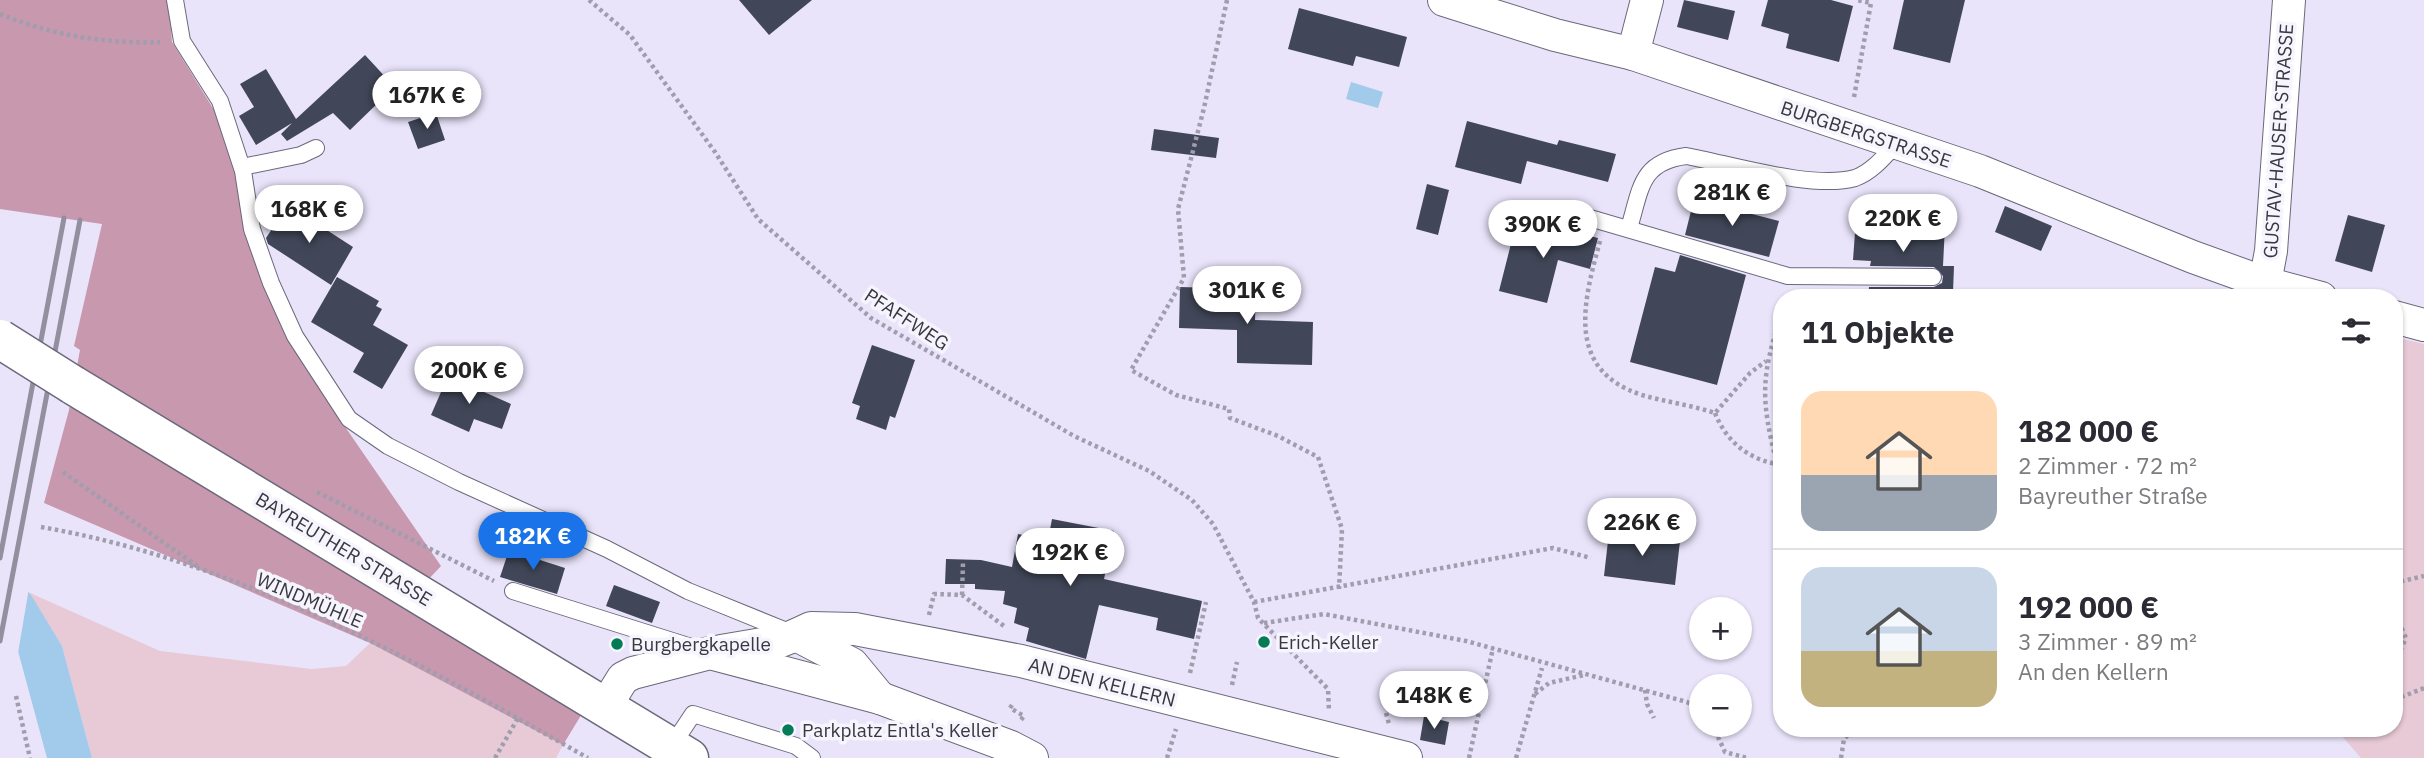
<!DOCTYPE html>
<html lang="de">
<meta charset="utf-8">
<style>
:root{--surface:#fff;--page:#f2f2f3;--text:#2b2b33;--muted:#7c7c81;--line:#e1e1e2;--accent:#1a73e8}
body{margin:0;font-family:"IBM Plex Sans",sans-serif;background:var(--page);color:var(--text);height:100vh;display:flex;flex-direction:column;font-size:26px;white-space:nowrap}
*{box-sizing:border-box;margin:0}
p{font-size:23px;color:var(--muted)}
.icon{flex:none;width:38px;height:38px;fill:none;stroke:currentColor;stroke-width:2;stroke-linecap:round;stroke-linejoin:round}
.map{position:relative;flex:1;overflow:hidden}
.panel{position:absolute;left:1773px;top:289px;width:630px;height:448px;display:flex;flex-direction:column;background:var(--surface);border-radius:28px;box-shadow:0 2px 5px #0004}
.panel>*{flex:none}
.fabs{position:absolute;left:1689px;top:597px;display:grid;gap:14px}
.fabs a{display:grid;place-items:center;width:63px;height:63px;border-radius:50%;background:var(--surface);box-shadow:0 2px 5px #0004;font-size:35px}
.price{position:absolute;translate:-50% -60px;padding:0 16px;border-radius:24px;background:#fff;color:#222;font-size:23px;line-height:46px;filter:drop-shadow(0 2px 4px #0008)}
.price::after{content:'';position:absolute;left:50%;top:42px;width:21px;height:16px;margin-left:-10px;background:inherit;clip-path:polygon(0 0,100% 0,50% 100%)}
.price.current{background:var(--accent);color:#fff}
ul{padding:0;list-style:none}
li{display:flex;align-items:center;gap:21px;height:175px;padding:0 28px}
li+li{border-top:2px solid var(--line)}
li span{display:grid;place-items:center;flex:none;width:196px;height:140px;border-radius:21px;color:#555}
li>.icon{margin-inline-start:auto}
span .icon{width:84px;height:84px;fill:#fffc;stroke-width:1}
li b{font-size:30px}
h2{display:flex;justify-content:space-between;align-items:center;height:84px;padding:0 28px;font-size:30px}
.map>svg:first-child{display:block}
.green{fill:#e8cad7}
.forest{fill:#c798ae}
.water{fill:#a2caeb}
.pier{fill:#e9e4fa}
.building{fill:#414758}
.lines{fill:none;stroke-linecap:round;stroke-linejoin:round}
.service-casing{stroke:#6c687b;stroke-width:18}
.minor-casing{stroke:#6c687b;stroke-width:34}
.tertiary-casing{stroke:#6c687b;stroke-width:41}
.path{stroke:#a09dad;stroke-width:4.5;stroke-dasharray:3.5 3.5;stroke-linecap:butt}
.service{stroke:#fff;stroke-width:16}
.minor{stroke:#fff;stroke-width:32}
.tertiary{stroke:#fff;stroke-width:38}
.rail{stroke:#928f9e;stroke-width:5}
.tertiary-bridge-casing{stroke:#6c687b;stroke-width:41;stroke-linecap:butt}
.tertiary-bridge{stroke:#fff;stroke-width:38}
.poi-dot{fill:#037b57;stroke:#f6f4fd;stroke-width:2.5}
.labels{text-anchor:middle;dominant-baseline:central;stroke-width:7;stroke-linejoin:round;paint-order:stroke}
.street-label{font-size:19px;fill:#39373f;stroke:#f6f4fd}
.poi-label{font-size:19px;fill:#39373f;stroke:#f6f4fd;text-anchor:start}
</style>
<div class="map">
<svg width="2424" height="758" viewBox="0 0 2424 758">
<rect width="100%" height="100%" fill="#e9e4fa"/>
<g class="green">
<path d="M2394,337l30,7v414h-63l-26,-30h59z"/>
<path d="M28,592l132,59 152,18 34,-3 24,-23 193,102 -7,13h-464l-30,-112z"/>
</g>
<path class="forest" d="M0,0h169l3,42 47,76 54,184 66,116 102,148 -34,36 176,110 -20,33 -193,-102 -326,-140 25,-93 11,-60 -6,-4 28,-122 -102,-15z"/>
<g class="water">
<path d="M1351,82l32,10 -5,16 -32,-9z"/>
<path d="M0,561l31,34 31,51 30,112h-45l-29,-107 -18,-28z"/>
</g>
<path class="pier" d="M0,558l29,30 -12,71 -17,-29z"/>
<g class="building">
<path d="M739,0h73l-43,35z"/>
<path d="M1684,0l51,11 -7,29 -51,-13z"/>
<path d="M1768,0h63l22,6 -14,56 -53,-14 3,-14 -28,-8z"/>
<path d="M1904,0h61l-15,63 -57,-14z"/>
<path d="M1299,8l108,29 -8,30 -43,-11 -3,10 -65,-17z"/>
<path d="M365,55l25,27 -15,14 5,5 -30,29 -17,-17 -46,28 -6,-7 11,-11 -36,22 -17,-29 15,-9 -14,-23 26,-15 30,50z"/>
<path d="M436,113l9,27 -27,9 -10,-27z"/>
<path d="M1467,121l90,24 2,-5 57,14 -8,28 -81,-21 -6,23 -66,-17z"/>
<path d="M1154,129l65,9 -3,20 -65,-8z"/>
<path d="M1427,184l22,6 -11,45 -22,-6z"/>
<path d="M1694,199l85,22 -10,36 -84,-22z"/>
<path d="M288,205l65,42 -22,38 -63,-41 -2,-6z"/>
<path d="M2005,206l47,20 -11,25 -46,-19z"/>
<path d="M2348,215l37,10 -13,47 -37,-11z"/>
<path d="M1856,219l89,6 -2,41h11l-1,26 -9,-1 -1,7h-75l1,-11h65l8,-4 1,-7 -9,-9 -64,-1 1,-5 -18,-1z"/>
<path d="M1548,226l50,12 -8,31 -32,-9 -11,43 -48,-12 16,-63 31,8z"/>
<path d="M1680,255l66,20 -29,110 -87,-23 25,-95 20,5z"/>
<path d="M337,277l42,24 -3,5 6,3 -9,16 35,20 -26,44 -29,-17 11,-19 -53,-31z"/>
<path d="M1180,287l76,2 -1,31 58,2 -1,43 -75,-2v-33l-58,-2z"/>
<path d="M872,345l43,15 -20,58 -5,-2 -4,14 -30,-11 4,-13 -8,-3z"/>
<path d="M448,376l63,28 -9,25 -28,-10 -5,13 -38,-17z"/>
<path d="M1052,519l62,12 -10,48 98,22 -8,38 -38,-9 2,-12 -59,-13 -13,54 -60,-18 3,-13 -15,-5 3,-15 -14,-4 2,-13 -30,-2v-5h-30l1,-25 35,1 31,7 6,-33 30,6z"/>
<path d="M1609,532l71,9 -5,44 -71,-9z"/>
<path d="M509,550l56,18 -8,26 -57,-17z"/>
<path d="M614,585l46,17 -8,21 -46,-17z"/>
<path d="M1424,716l25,6 -4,23 -25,-5z"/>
</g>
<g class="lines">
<g class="service-casing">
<g id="service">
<path d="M175,0l7,41 38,60 23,70 9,58 19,54 24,53 54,83 39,27 71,36 148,67 81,42 106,43"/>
<path d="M242,167l59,-12 15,-7"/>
<path d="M1559,209l229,67 145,1"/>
<path d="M1629,228c12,-39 11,-66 57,-72 44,8 127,34 169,22 16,-5 30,-22 41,-34"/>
<path d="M513,591l188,59"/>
<path d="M671,747l22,-33 103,32 16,12"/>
</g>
</g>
<g class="minor-casing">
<g id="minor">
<path d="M1444,0l111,35 78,19 347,117 213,86 72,26 56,15"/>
<path d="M1633,54l14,-54"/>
<path d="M2265,283l6,-32 18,-251"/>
<path d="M2394,317l30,8"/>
<path d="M796,635l15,-7 44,1 166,32 385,97"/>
<path d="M721,651l60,-10 15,-6 56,29 28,34"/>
<path d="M605,707l18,-29 10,-5 77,-20 170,45 131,49 21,11"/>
</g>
</g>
<g class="tertiary-casing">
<path id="tertiary" d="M73,385l616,373"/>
</g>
<g class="path">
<path d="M589,0l41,35 85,117 43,67 113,99 203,118 75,35 43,29 21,24 41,78 4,16 70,71 1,22"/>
<path d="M1227,0l-23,108 -26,101 6,69 -53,92 45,25 53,14 1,9 48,18 40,21 24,72 -3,60"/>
<path d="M0,14c51,21 104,30 160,28"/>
<path d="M1854,97l17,-94 -14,-3"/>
<path d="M1600,241c-16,59 -36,129 42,154 24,7 49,10 73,18l35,-40 16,-12"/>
<path d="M1782,312c-21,64 -22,86 -5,152l5,1"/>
<path d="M1715,413c11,28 33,46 62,51"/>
<path d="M63,472l134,94"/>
<path d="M317,492l177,89"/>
<path d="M41,527c196,34 376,134 547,231"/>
<path d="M2394,583l30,-7"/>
<path d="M962,595l1,-32"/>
<path d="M1254,602l299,-54 38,10"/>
<path d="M929,615l5,-21 28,1 42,31"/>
<path d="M1264,623l60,-9 142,27 221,61 14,8"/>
<path d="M2394,629h8l4,9 -10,22 -2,19"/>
<path d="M1190,673l16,-71"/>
<path d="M1232,685l5,-23"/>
<path d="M1645,690l2,14 7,14"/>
<path d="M1535,694l14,-11 35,-8"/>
<path d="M16,696l14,62"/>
<path d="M2394,696h10l20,-8"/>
<path d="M1012,705l-2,3 14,8 -4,5"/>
<path d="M1386,713l3,11"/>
<path d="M1712,724l13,28 22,6"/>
<path d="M495,758l23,-40"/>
<path d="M1167,758l9,-29"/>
<path d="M1469,758l24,-110"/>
<path d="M1516,758l26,-90"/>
<path d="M1841,758l3,-19 11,-11"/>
</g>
<use href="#service" class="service"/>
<use href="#minor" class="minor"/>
<use href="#tertiary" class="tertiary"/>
<g class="rail">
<path d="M0,558l64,-340"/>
<path d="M0,641l80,-421"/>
</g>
<g class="tertiary-bridge-casing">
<path id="tertiary-bridge" d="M0,339l73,46"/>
</g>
<use href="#tertiary-bridge" class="tertiary-bridge"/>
</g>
<g class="poi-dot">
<circle cx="1264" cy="642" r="7"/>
<circle cx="617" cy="644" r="7"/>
<circle cx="788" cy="730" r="7"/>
</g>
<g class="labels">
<g class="street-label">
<text transform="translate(1866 134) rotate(18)">BURGBERGSTRASSE</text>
<text transform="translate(2278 141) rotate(-86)">GUSTAV-HAUSER-STRASSE</text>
<text transform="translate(907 319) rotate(33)">PFAFFWEG</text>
<text transform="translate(344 549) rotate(31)">BAYREUTHER STRASSE</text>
<text transform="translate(310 600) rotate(23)">WINDMÜHLE</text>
<text transform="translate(1102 682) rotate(14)">AN DEN KELLERN</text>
</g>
<g class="poi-label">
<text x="1278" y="642">Erich-Keller</text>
<text x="631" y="644">Burgbergkapelle</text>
<text x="802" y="730">Parkplatz Entla's Keller</text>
</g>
</g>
</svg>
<div class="fabs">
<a>+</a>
<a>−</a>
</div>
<b class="price" style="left:427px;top:131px">167K €</b>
<b class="price" style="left:1732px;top:228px">281K €</b>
<b class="price" style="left:309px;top:245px">168K €</b>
<b class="price" style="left:1903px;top:254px">220K €</b>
<b class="price" style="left:1543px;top:260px">390K €</b>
<b class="price" style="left:1247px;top:326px">301K €</b>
<b class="price" style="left:469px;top:406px">200K €</b>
<b class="price" style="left:1642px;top:558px">226K €</b>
<b class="price current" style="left:533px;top:572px">182K €</b>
<b class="price" style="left:1070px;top:588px">192K €</b>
<b class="price" style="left:1434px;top:731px">148K €</b>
<section class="panel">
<h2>11 Objekte<svg class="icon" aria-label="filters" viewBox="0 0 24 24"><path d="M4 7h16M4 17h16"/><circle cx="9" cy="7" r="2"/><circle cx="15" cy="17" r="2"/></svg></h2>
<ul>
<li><span style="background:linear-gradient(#ffd9b3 60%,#9aa5b1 0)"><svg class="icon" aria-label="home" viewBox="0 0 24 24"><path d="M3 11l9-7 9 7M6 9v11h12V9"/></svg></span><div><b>182 000 €</b><p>2 Zimmer · 72 m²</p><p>Bayreuther Straße</p></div></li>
<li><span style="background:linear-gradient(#c9d6e8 60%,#c2b280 0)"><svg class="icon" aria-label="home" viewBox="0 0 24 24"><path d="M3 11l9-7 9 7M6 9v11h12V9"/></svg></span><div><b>192 000 €</b><p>3 Zimmer · 89 m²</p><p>An den Kellern</p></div></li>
</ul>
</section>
</div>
